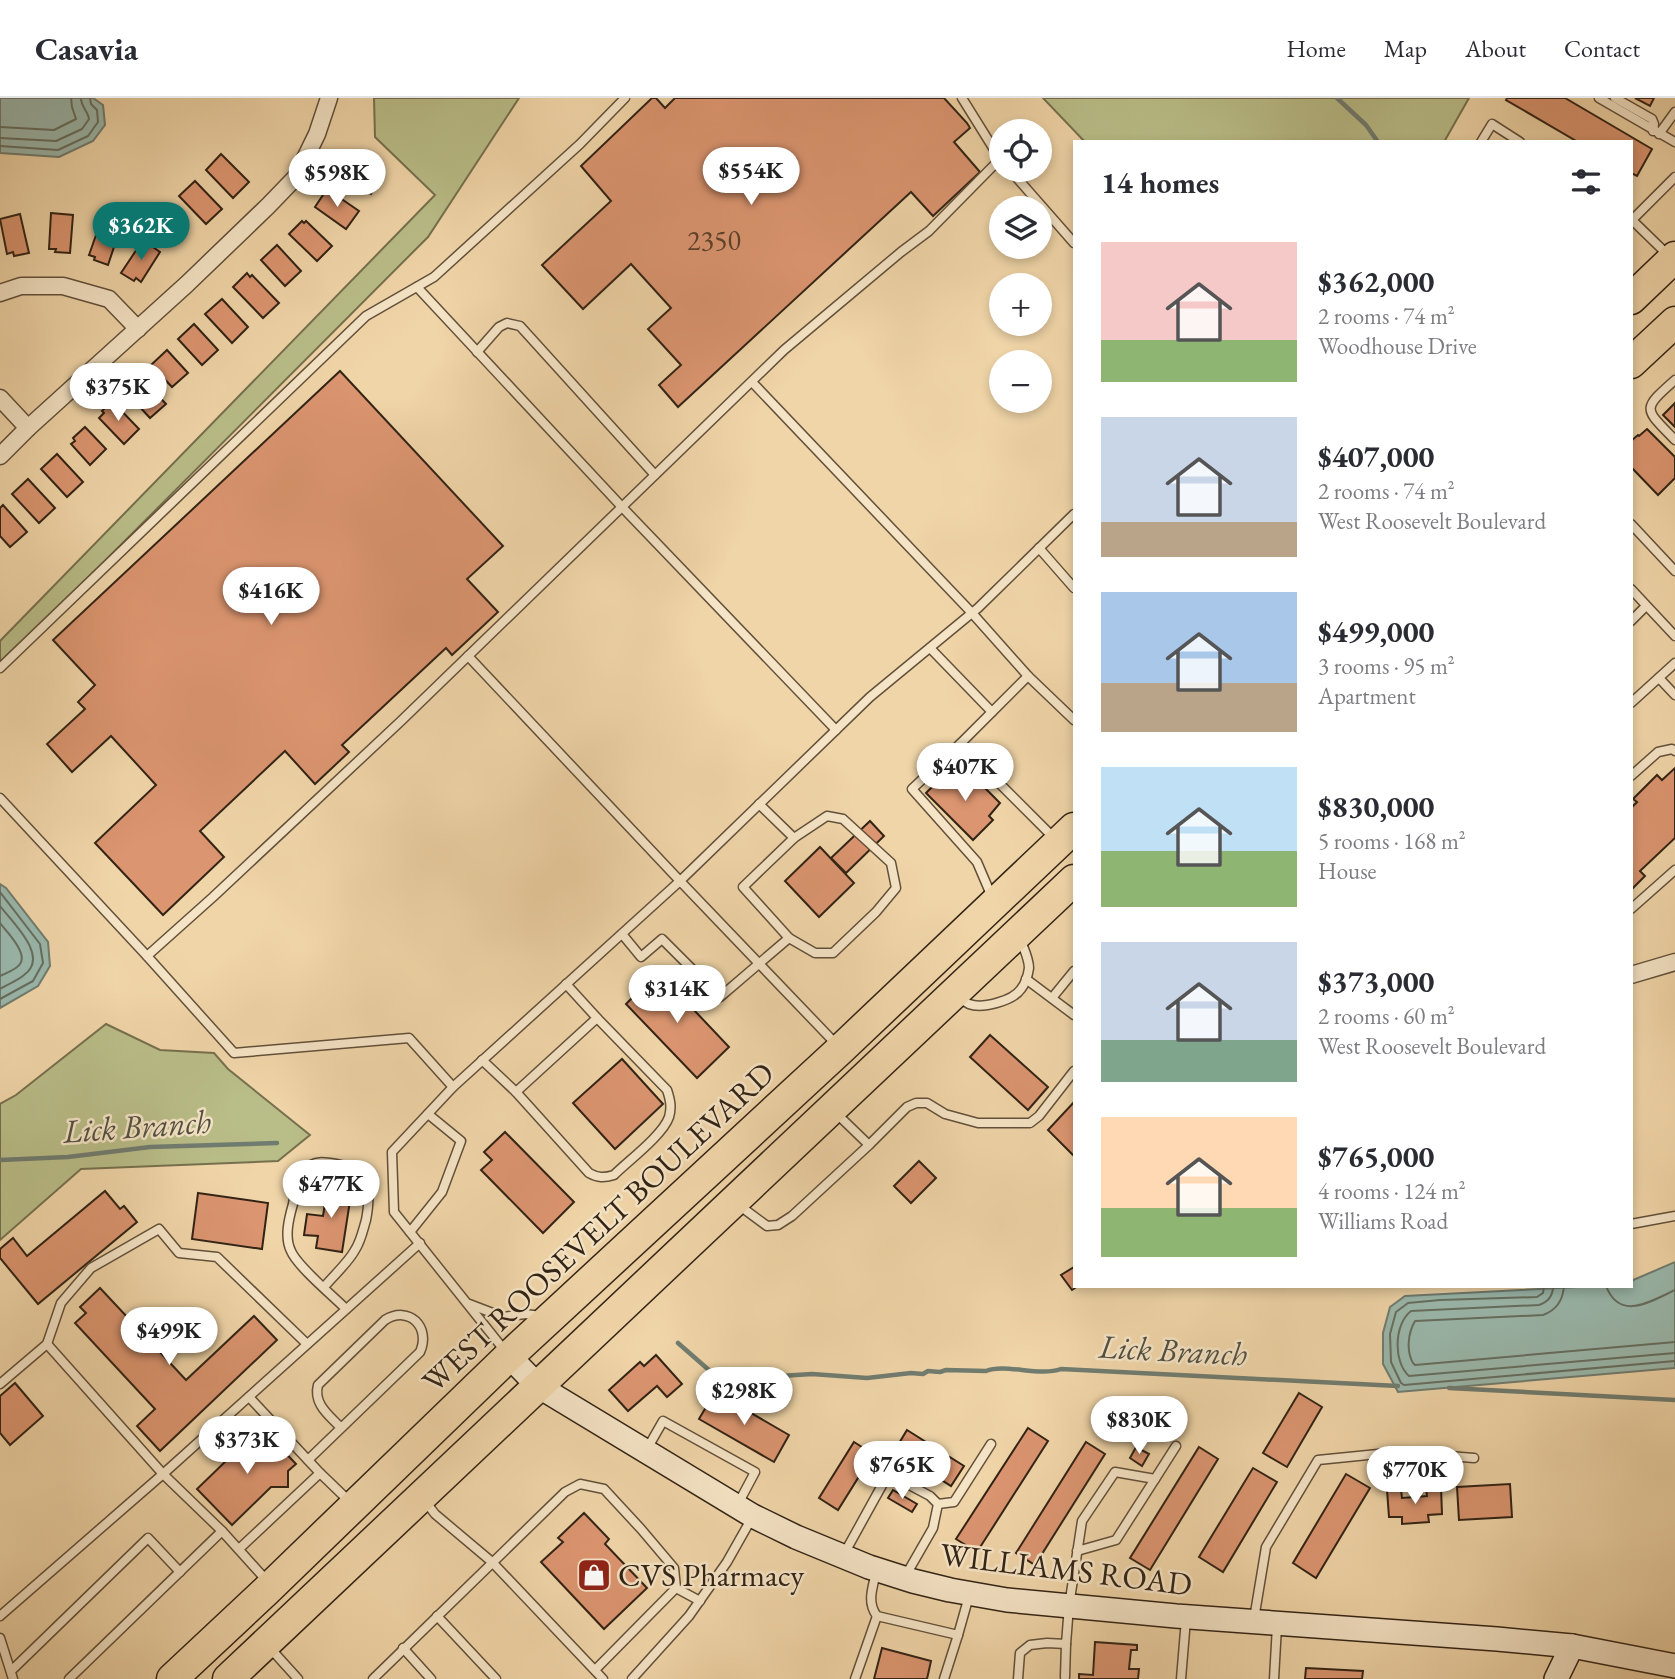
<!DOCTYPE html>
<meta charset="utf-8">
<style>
:root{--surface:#fff;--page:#f7f7f7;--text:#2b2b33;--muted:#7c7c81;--line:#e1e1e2;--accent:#0f766e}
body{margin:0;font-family:"EB Garamond",serif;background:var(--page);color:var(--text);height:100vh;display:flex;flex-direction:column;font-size:26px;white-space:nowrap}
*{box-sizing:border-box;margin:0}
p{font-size:23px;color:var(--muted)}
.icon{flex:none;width:38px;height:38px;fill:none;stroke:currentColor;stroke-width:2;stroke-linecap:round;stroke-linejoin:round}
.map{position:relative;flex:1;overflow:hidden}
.drawer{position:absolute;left:1073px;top:42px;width:560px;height:1148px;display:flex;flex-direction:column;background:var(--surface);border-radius:0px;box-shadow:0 4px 10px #0003}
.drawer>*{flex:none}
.fabs{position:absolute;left:989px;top:21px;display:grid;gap:14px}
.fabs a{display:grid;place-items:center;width:63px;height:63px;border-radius:50%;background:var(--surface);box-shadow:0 4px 10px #0003;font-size:35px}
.price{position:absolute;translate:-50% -60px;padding:0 16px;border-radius:24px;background:#fff;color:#222;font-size:23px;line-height:46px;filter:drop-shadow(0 2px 4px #0008)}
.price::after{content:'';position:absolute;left:50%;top:42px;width:21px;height:16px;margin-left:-10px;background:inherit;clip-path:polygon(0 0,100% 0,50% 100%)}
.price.on{background:var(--accent);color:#fff}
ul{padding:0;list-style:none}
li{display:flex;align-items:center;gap:21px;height:175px;padding:0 28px}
li span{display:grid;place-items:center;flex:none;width:196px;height:140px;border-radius:0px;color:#555}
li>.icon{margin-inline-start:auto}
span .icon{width:84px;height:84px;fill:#fffc;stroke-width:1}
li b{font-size:30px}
h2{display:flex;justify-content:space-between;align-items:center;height:84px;padding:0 28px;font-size:30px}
header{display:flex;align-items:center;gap:42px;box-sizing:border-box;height:98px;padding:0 35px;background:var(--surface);border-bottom:2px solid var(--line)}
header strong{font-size:33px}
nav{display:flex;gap:38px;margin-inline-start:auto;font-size:24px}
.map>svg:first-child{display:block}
.green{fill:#b9bd88;stroke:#76704e;stroke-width:2}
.water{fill:#9ab8ac;stroke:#707c70;stroke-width:2}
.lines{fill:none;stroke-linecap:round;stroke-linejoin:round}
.shore{stroke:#666e60;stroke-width:2}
.stream{stroke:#707c70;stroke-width:4.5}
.building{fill:#db9570;stroke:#322315;stroke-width:2}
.lane-casing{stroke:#62503a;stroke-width:11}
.street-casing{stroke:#62503a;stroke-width:19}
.secondary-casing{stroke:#322315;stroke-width:26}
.highway-casing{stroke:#322315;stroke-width:33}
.lane{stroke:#f5e4c6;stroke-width:8}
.street{stroke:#f5e4c6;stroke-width:16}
.secondary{stroke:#f5e4c6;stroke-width:23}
.highway{stroke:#f0d5a8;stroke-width:30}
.labels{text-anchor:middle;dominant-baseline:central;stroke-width:5;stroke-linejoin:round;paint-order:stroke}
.number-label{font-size:28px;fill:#5c402c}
.street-label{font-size:32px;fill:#322315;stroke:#f5e4c6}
.poi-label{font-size:32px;fill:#322315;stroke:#f5e4c6;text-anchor:start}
.water-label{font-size:33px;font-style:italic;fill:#515042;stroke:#f5e4c6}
</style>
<header>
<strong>Casavia</strong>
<nav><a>Home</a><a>Map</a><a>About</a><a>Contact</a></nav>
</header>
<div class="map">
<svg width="1675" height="1581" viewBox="0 0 1675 1581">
<rect width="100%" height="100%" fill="#f0d5a8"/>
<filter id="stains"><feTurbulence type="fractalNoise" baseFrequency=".00286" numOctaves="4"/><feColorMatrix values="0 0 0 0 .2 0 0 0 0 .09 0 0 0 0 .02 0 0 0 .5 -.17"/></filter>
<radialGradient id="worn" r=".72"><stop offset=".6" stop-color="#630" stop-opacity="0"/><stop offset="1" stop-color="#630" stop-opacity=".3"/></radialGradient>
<g class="green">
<path d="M374,0h145l-91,139 -428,429v-25l435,-446 -60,-58z"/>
<path d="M1043,0h426l-25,44h-359z"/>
<path d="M106,926l54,26 54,3 14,16 82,66 -32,26 -197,8 -81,71v-136l16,-9z"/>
</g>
<g class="water">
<path d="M0,0h93l10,7 2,20 -12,16 -34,16 -59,-4z"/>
<path d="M0,786l6,4 42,54 2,24 -12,20 -38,22z"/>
<path d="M1675,1164v106l-277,24 -15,-28v-31l7,-26 15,-11 194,-10h32v-5z"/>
</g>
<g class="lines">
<g class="shore">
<path d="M0,29l54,3 22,-11 -4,-12 -1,-9"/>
<path d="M0,40l56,3 26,-12 7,-10c-1,-8 -8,-12 -8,-21"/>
<path d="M0,48l58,4 30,-14 10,-14 -1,-12 -6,-6 -1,-6"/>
<path d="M0,794l40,52 3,19 -10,18 -33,18"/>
<path d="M0,808c13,17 50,51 24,69 -7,6 -16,9 -24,14"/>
<path d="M0,825c7,9 28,30 20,41 -4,6 -14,9 -20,12"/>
<path d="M1544,1188l-1,7 -6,4 -97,3 -32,3 -12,9 -6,22 1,28 10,21 3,2 271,-24"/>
<path d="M1553,1188c0,10 -5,16 -14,19l-128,6c-17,13 -18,51 -2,65l266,-23"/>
<path d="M1564,1188c-1,14 -7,24 -21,29l-128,6c-7,12 -9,30 -2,42l2,2 260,-23"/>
<path d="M1606,1188c14,36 45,15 69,4"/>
</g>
<g class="stream">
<path d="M1337,0l29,27 12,17"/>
<path d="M0,1062l68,-3 82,-10 127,-4"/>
<path d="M678,1245l32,28 54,6 48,-3 55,4 44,-5 12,1 5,-3 12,1 6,-2 40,1c19,-8 53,6 75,-2l337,17"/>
<path d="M1449,1290l226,12"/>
</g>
</g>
<g class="building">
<path d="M652,0h4l9,10 10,-10h269l23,25 3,5 -16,14 26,30 -47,44 -22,-24 -233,215 -19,-22 22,-20 -33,-36 23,-21 -40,-44 -48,45 -41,-44 69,-64 -30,-35z"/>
<path d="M1507,0h58l87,51 -15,27 -6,-3v-31h-53l-72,-42z"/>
<path d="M1635,0h19l-4,8z"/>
<path d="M221,56l28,28 -16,16 -27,-28z"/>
<path d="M345,58l36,18 -10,20 -35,-18z"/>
<path d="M195,83l27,28 -16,15 -27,-28z"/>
<path d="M327,91l32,22 -13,18 -31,-22z"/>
<path d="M51,115l22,2 -3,38 -15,-1 1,-3h-7z"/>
<path d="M20,116l9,39 -15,3 -1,-4 -6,2 -7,-35z"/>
<path d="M101,123l19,8 -12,36 -14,-5 1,-3 -6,-2z"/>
<path d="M302,123l2,2 2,-2 26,25 -15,15 -28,-27z"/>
<path d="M143,142l17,12 -19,30 -5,-4 -2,3 -13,-8z"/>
<path d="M277,147l24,26 -16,15 -24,-26z"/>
<path d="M247,175l3,4 2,-2 27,28 -16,15 -30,-31z"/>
<path d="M222,201l26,28 -16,16 -27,-29z"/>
<path d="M194,226l24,26 -16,15 -24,-26z"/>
<path d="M167,252l21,23 -16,14 -21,-22z"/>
<path d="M340,273l163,175 -36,33 31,33 -46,43 -6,-7 -104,97 7,7 -34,32 -30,-33 -85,80 24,26 -61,58 -68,-72 61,-58 -45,-49 -39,36 -25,-28 38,-35 -7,-7 17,-17 -42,-45z"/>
<path d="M140,278l26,28 -16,14 -23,-25 2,-2 -3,-3z"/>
<path d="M112,303l27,28 -15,15 -25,-26 5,-5 -2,-2z"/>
<path d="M1675,305v24l-12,-12z"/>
<path d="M85,329l21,22 -16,16 -19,-21 4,-3 -2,-3z"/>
<path d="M1647,331l28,28v21l-17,17 -27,-28v-26l7,-6 1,1z"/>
<path d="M57,356l26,28 -16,15 -26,-28z"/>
<path d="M28,381l27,29 -16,15 -27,-29z"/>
<path d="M3,407l24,27 -17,15 -10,-11v-28z"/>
<path d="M1675,670v70l-35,33 5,5 -14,14v-82l6,-6 -4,-3 24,-24 5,5z"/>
<path d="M949,672l13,13 9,-9 29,29 -11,13 4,4 -20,20 -47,-47z"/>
<path d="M870,723l14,15 -38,37 -15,-15z"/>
<path d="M820,749l34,36 -35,34 -34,-36z"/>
<path d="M658,874l71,75 -32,31 -71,-74z"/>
<path d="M990,937l58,52 -20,23 -58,-53z"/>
<path d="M622,961l41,45 -48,45 -42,-46z"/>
<path d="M1074,1004v54l-26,-26z"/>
<path d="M505,1034l69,70 -31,31 -62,-63 11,-10 -8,-8z"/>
<path d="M919,1063l17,17 -25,25 -17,-17z"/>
<path d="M328,1087l24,3 -10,64 -26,-4 2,-12 -14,-1 3,-21 16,2z"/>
<path d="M105,1093l15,18 4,-3 13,16 -99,82 -38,-46v-9l13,-11 14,18z"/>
<path d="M198,1095l70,10 -6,46 -70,-10z"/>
<path d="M1074,1169v19h4l-6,4 -11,-15z"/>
<path d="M100,1190l86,92 68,-64 23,24 -117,111 -23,-25 18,-17 -80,-86 11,-10 -6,-6z"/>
<path d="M656,1257l26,29 -15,13 -10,-11 -29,25 -19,-21 31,-28 4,4z"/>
<path d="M15,1285l28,33 -33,29 -10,-12v-37z"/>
<path d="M715,1294l74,43 -15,27 -75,-43z"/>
<path d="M1299,1295l23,14 -35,60 -24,-14z"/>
<path d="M261,1329l35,37 -8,7v16h-17l-39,38 -35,-36z"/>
<path d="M1028,1330l20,13 -71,111 -21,-13z"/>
<path d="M907,1332l57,36 -13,20 -56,-36z"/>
<path d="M854,1344l19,12 -35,56 -19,-12z"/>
<path d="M1086,1344l19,12 -70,111 -19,-12z"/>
<path d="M1136,1349l13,7 -7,12 -12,-8z"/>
<path d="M1199,1349l19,12 -68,111 -20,-12z"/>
<path d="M1253,1370l24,14 -54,90 -24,-15z"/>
<path d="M1346,1376l24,14 -54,90 -23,-15z"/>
<path d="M1510,1386l2,33 -53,3 -2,-33z"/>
<path d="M1441,1389l1,27 -14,1 1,7 -27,2v-7h-13l-2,-27 14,-1 1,9 25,-2 -1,-8z"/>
<path d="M893,1392l24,14 -5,8 -24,-14z"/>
<path d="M584,1415l25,26 -4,5 42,44 -43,41 -63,-67 22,-20 -5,-4z"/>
<path d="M1095,1544l42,3v5h-6l-2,19h10l-1,10h-59v-5l14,1z"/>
<path d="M882,1550l49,13 -4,18h-53z"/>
<path d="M1306,1570l57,3 -1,8h-57z"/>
</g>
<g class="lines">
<g class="lane-casing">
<g id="lane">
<path d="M962,0l38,61"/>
<path d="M1599,0l76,44"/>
<path d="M1615,0l37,21 2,5 -1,7"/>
<path d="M1659,36l16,-22"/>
<path d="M1481,44l11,-18 28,18"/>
<path d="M1010,72l64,73"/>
<path d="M1631,121l37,36"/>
<path d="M1632,122l43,-43"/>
<path d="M417,189l205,220 214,223"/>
<path d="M477,254l22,-25 8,-4 13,3 135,149"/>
<path d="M1675,282c-34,30 -31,28 0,60"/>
<path d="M752,284l220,231 56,63 -68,68 94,94"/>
<path d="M1631,426l44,47"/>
<path d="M1039,450l35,40"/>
<path d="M1631,491l44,47"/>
<path d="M1631,523l15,-15"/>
<path d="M930,550l62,64"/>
<path d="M0,570l366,-352 68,-39 146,-133 45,-46"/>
<path d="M1028,578l46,44"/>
<path d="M1659,580l16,17"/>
<path d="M1631,605l44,-40"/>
<path d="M960,646l-48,45 65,73 15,35"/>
<path d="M1631,678l27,-24 14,-3 3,2"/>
<path d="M0,700l147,158"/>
<path d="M1631,811l44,-39"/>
<path d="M622,836l19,23 21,-18 58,58 69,-59 -46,-51 51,-49 -35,-34"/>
<path d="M789,840l26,15h18l43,-41 20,-24 -5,-25 -48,-44 -16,-3 -33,22"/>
<path d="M1026,881l48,36"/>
<path d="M960,900c3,3 5,4 9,6 13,5 44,-3 52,-15 4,-5 7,-14 8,-21 0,-9 -5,-19 -8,-27"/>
<path d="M1052,900l22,-27"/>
<path d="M836,946l-156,-163 190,-184 108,-89 96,-94"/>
<path d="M482,962l34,32 81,-74 -31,-34"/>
<path d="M453,989l227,-206 -212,-225"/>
<path d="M516,994l73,81c9,5 15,5 25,2 14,-14 49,-40 55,-58 3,-10 1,-18 -2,-27l-70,-72"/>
<path d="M837,1016l32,31"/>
<path d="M740,1108l27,20 11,-1 14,-9 77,-71 38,-38 9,-4h11l18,11 33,9h52l9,-7 35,-45"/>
<path d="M1631,1126l44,-8"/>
<path d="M410,1134l32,-40 19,-51 -33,-27"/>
<path d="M324,1189c10,-12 24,-24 31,-37 6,-9 8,-20 11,-30 6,-31 3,-49 -30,-56 -11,-2 -22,-4 -30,5 -8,8 -11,24 -13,35 -4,14 -9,33 -2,47 6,15 42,45 55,58"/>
<path d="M469,1206l34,13 22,-3 16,2"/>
<path d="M47,1246l116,130 59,57"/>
<path d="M505,1253l-111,-139 -2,-60 61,-65 -44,-49 -175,15 -87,-97 66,-59 188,-176 383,-371 117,-98 28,-21 71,-72 1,1"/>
<path d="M0,1286l47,-40 14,-41 30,-35 68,-39 20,24 38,4 90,87"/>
<path d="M249,1299l71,76 29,28"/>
<path d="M647,1351l16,-28 92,51 -17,32"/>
<path d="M308,1362l112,-108c11,-25 -11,-47 -35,-32l-67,65c-5,19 11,30 23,43"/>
<path d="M1155,1381l21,-33"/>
<path d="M425,1403l10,13 57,48 111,117"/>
<path d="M938,1406l16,-2 37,-58"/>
<path d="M239,1451l81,-76"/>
<path d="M844,1456l42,-76 12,1 32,17 8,8 -5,24 -27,47"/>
<path d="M876,1475c-4,16 -9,30 1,43l81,19 11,-39"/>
<path d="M0,1518l163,-142 257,-231"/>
<path d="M437,1518l59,63"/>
<path d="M1254,1521l12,-72 52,-87 80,-8 76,6"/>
<path d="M0,1540l13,41"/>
<path d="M270,1550l28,31"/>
<path d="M403,1550l28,31"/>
<path d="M595,1572l81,-82"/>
<path d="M11,1573l137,-133 32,34"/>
<path d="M1065,1579l1,-33"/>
<path d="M69,1581l153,-148 45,50"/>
<path d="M373,1581l192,-187 15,-8 24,5 37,40 33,39 2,20 24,13"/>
<path d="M632,1581l57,-63 38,-54 26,-46"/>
<path d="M855,1581l22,-63"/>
<path d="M944,1581l14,-44"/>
<path d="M1018,1581l2,-26 10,-8 17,-2 19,1 3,-38 13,-85 33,-49 40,7 -39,61 -39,11"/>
<path d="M1181,1581l5,-60"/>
<path d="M1274,1581l3,-53"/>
</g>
</g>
<g class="street-casing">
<g id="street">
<path d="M0,195l21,-7h42l46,13 29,30"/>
<path d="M0,300l28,30"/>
<path d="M0,358l28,-28 159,-144 81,-78 28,-29 21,-43 12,-36"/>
<path d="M1631,877l44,-13"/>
</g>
</g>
<g class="secondary-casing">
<g id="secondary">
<path d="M509,1258l29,30 215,130 43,21 73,30 44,14 37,9 57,10 169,16 321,23 75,7 103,20"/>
<path d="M1556,1581l16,-33"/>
</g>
</g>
<g class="highway-casing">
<g id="highway">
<path d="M1631,201l44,-42"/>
<path d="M1631,265l44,-41"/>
<path d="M172,1581l94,-88 243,-235 332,-307 233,-221"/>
<path d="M228,1581l846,-799"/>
</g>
</g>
<use href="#lane" class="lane"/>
<use href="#street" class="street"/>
<use href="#secondary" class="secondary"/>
<use href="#highway" class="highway"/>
</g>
<defs>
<g id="shop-square" transform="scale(1.75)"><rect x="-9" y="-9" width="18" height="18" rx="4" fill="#8f2418" stroke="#f5e4c6"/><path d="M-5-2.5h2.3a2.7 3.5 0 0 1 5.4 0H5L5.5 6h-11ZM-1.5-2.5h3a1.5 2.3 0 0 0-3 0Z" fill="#fff"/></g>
</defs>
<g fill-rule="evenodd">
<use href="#shop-square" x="594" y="1477"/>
</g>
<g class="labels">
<g class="number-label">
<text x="714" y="142">2350</text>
</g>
<g class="street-label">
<text transform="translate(598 1129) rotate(-43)">WEST ROOSEVELT BOULEVARD</text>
<text transform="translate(1066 1471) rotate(7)">WILLIAMS ROAD</text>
</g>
<g class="poi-label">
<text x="618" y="1477">CVS Pharmacy</text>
</g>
<g class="water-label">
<text transform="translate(137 1028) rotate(-4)">Lick Branch</text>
<text transform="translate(1173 1252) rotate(3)">Lick Branch</text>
</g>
</g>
<rect width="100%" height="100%" filter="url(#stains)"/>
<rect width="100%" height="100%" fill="url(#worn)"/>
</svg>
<div class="fabs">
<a><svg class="icon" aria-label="locate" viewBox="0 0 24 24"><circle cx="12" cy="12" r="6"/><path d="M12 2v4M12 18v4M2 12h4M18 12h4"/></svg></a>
<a><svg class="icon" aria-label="layers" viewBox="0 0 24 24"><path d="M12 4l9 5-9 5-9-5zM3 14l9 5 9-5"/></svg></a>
<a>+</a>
<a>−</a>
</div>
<b class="price" style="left:751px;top:109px">$554K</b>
<b class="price" style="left:337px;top:111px">$598K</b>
<b class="price on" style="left:141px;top:164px">$362K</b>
<b class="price" style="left:118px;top:325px">$375K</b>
<b class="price" style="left:271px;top:529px">$416K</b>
<b class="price" style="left:965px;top:705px">$407K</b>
<b class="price" style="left:677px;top:927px">$314K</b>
<b class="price" style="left:331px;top:1122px">$477K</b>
<b class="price" style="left:169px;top:1269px">$499K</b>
<b class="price" style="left:744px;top:1329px">$298K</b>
<b class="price" style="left:1139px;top:1358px">$830K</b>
<b class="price" style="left:247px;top:1378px">$373K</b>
<b class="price" style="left:902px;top:1403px">$765K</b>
<b class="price" style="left:1415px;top:1408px">$770K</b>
<section class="drawer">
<h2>14 homes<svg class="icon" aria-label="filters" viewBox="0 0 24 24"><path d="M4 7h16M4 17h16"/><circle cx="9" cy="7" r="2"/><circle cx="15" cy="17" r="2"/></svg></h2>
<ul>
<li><span style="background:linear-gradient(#f6c9c9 70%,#8fb573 0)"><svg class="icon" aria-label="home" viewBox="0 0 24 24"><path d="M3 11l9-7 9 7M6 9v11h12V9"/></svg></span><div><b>$362,000</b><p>2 rooms · 74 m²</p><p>Woodhouse Drive</p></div></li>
<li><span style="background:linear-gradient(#c9d6e8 75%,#b9a48a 0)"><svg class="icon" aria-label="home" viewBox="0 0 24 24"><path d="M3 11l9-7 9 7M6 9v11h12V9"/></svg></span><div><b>$407,000</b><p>2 rooms · 74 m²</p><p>West Roosevelt Boulevard</p></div></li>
<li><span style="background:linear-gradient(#a9c7e8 65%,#b9a48a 0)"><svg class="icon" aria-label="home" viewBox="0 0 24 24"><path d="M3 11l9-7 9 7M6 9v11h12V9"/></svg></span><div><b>$499,000</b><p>3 rooms · 95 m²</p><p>Apartment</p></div></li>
<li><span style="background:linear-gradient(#bfe0f5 60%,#8fb573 0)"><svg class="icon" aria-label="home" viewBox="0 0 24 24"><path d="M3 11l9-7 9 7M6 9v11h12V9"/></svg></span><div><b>$830,000</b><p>5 rooms · 168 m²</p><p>House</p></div></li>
<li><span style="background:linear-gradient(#c9d6e8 70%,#7fa58c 0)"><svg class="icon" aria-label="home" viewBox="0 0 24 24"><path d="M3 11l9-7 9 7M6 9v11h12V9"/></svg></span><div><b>$373,000</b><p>2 rooms · 60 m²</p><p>West Roosevelt Boulevard</p></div></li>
<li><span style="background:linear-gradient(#ffd9b3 65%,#8fb573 0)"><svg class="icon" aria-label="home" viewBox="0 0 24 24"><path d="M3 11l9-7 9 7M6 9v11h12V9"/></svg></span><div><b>$765,000</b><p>4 rooms · 124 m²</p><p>Williams Road</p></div></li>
</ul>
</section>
</div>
